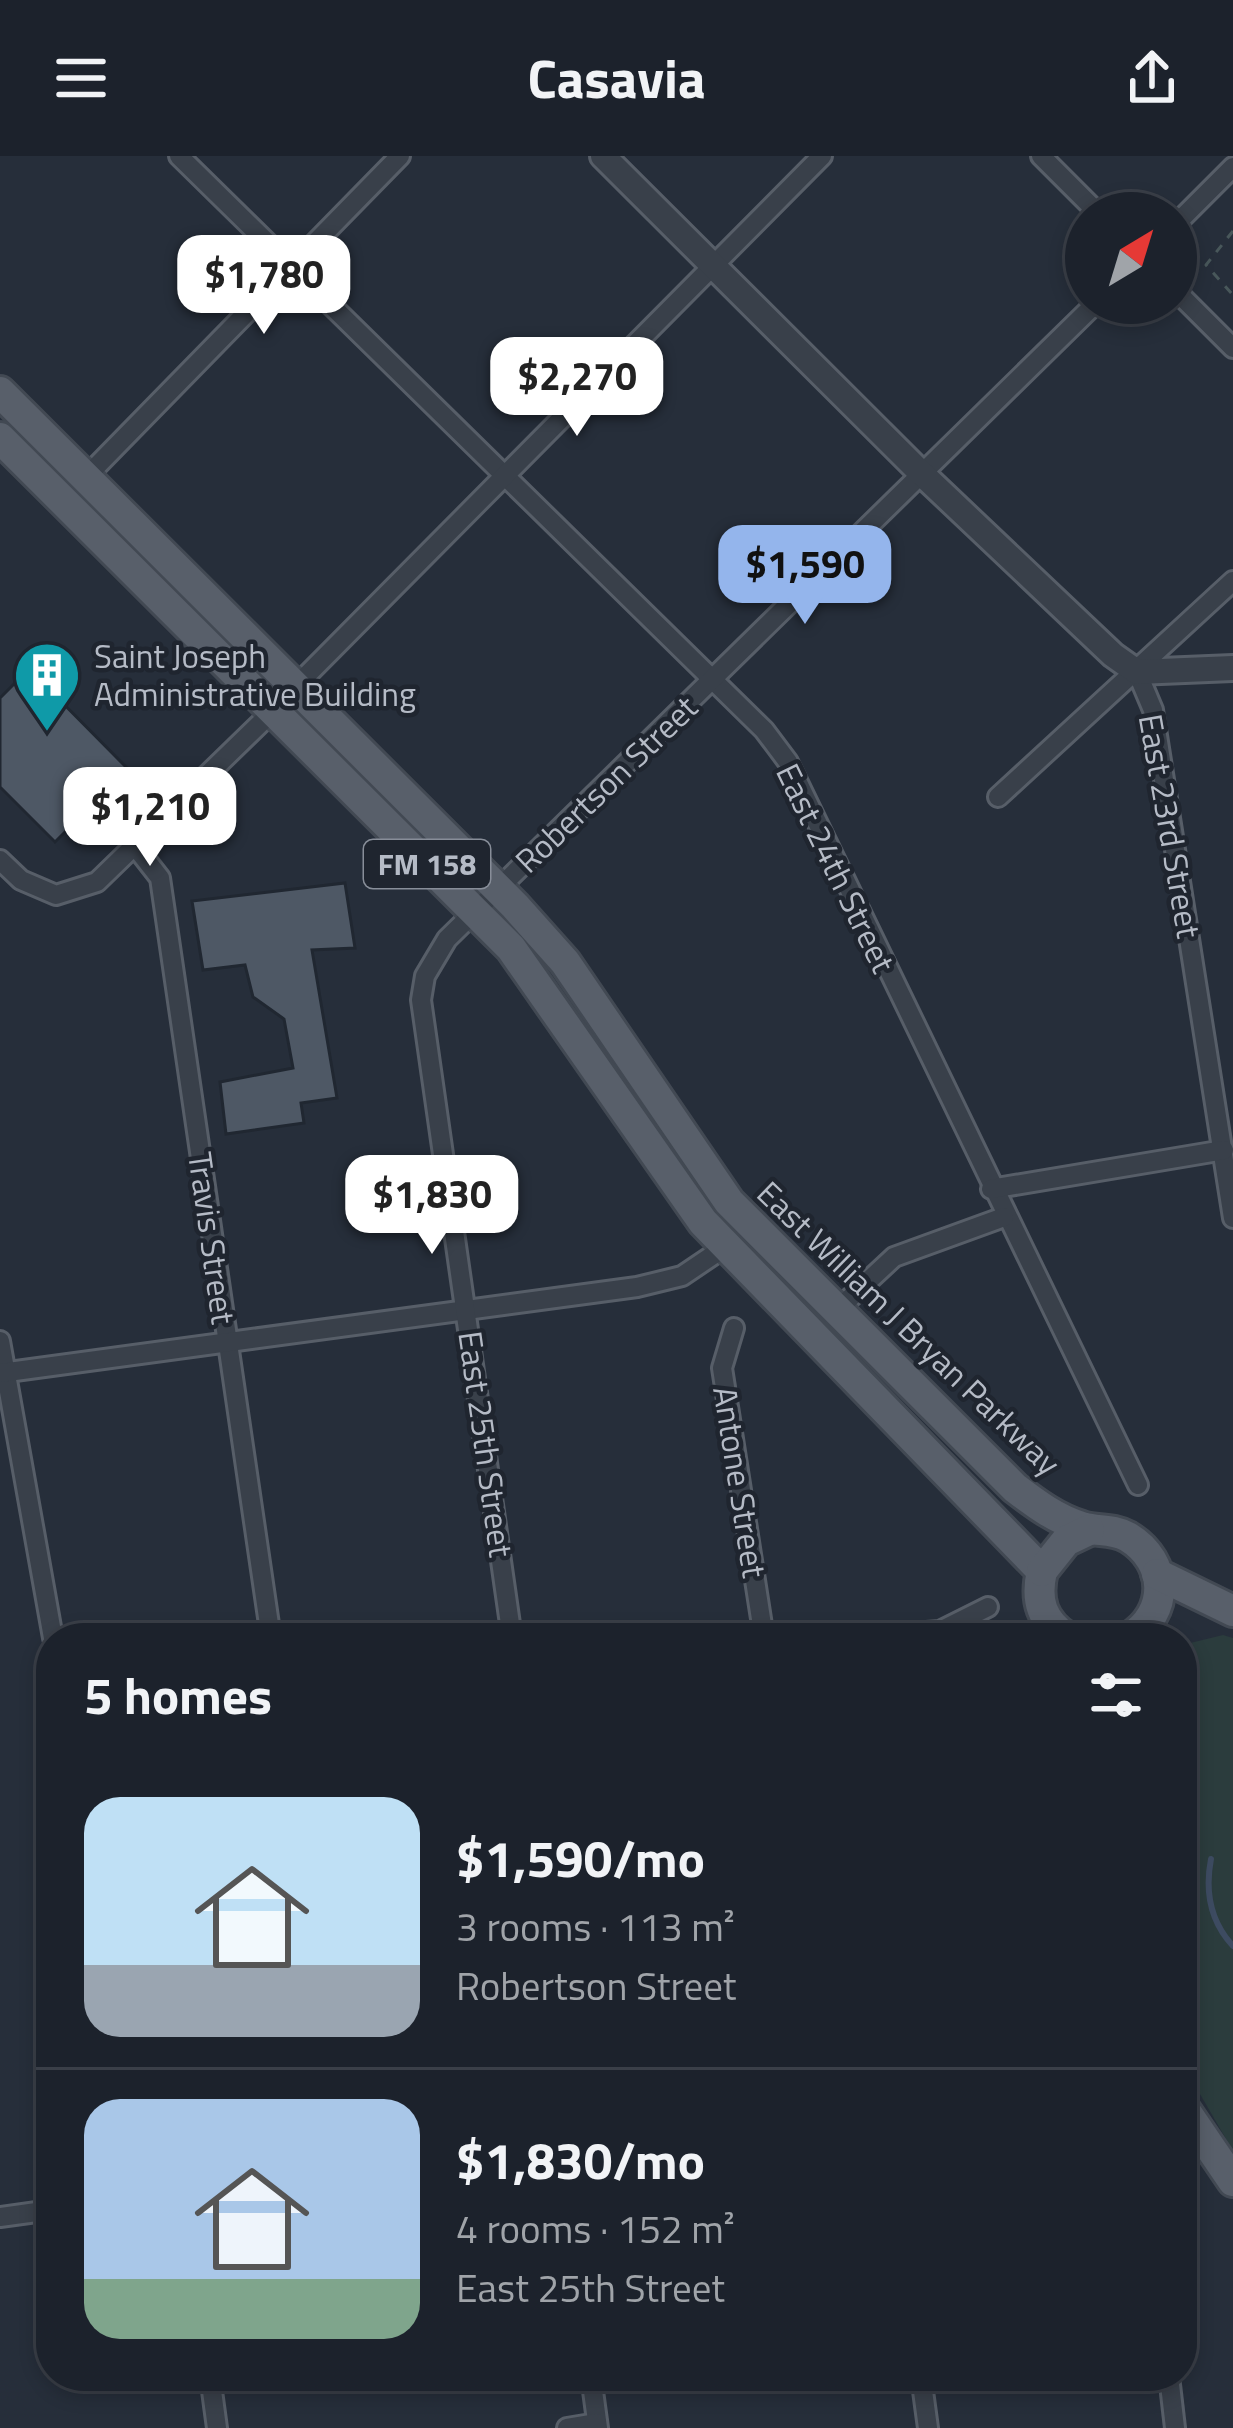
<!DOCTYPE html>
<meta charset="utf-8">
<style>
:root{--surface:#1c222c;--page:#292f38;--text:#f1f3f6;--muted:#a0a4a9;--line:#3a3f48;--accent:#94b5ec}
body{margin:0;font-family:"Titillium Web",sans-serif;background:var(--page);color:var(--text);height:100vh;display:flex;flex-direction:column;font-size:45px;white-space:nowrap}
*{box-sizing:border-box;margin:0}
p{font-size:39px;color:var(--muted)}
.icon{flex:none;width:66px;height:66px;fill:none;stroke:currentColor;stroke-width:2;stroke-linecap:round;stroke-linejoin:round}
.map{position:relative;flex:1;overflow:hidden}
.details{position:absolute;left:36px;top:1467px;width:1161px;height:768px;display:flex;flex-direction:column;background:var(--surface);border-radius:48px;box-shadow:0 6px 18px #0003,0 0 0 3px var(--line)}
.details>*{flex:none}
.needle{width:78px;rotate:38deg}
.fabs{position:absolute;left:1065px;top:36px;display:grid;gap:24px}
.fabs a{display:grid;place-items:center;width:132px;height:132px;border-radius:50%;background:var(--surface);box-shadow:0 6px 18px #0003,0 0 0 3px var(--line);font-size:60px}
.price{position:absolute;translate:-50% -102px;padding:0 27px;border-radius:24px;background:#fff;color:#222;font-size:39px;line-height:78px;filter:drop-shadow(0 3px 6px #0008)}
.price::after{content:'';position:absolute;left:50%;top:72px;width:36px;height:27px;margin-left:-18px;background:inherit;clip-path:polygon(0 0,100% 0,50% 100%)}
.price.selected{background:var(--accent);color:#111}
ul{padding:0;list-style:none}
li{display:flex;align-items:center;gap:36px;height:300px;padding:0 48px}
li+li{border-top:3px solid var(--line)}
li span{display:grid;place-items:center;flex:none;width:336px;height:240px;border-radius:36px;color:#555}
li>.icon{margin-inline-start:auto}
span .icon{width:144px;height:144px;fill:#fffc;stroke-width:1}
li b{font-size:51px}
h2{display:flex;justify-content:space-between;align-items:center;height:144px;padding:0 48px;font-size:51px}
header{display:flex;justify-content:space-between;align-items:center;height:156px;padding:0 48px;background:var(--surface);font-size:54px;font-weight:700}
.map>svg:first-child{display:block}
.green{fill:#2b3c3d}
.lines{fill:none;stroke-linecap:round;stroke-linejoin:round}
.stream{stroke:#3d4b61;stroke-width:6}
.building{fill:#4e5865;stroke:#202731;stroke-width:3}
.minor-casing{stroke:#575e68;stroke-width:24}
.tertiary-casing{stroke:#575e68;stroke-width:30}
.primary-casing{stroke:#424953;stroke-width:36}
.path{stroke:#48575a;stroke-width:3;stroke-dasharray:9 9;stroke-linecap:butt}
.minor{stroke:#39404a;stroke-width:18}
.tertiary{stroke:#39404a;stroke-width:24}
.primary{stroke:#585f6a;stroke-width:30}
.labels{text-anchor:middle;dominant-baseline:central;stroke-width:9;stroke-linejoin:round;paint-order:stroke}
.shield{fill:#1f252f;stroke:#888e99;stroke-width:3}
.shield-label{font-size:30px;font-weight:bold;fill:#b5bbc6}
.poi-label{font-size:33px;fill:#b5bbc6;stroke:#1f252f;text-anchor:start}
.street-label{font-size:33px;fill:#b5bbc6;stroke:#1f252f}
</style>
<header><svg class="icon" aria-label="menu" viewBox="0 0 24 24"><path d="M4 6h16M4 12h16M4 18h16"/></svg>Casavia<svg class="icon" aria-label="share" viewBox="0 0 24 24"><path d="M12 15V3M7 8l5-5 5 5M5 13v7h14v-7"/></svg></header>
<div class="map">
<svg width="1233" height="2272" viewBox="0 0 1233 2272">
<rect width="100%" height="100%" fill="#262e3a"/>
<path class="green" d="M1223,1479l10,3v513l-51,-88v-418z"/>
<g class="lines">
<path class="stream" d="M1211,1703c-6,31 -1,62 22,87"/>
</g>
<g class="building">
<path d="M29,513l99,100 -73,73 -55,-55v-89z"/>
<path d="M345,727l10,65 -43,2 25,148 -36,5 3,20 -78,11 -6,-52 73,-14 -9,-49 -31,-22 -8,-32 -42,5 -11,-69z"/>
</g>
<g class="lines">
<g class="minor-casing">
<g id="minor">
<path d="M179,0l585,574 24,32 350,723"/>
<path d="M1041,0l57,57"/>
<path d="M1176,68l57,-57"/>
<path d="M1176,135l57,57"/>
<path d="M86,321l314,-321"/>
<path d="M1137,516l16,38 80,508"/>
<path d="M296,530l526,-530"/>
<path d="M998,641l235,-216"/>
<path d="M135,690l25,32 111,760"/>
<path d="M0,704l21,20 35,15 41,-13 176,-171"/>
<path d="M991,1033l233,-39"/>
<path d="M836,1155l58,-54 110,-40"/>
<path d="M734,1172l-12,40 42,270"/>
<path d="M0,1185l53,297"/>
<path d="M0,1217l637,-86 45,-11 43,-29"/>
<path d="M512,1482l-91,-638 4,-24 22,-37 649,-636"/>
<path d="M842,1482l98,-7 48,-24"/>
<path d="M0,2061l51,-7"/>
<path d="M210,2220l7,52"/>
<path d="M591,2220l7,52"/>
<path d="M921,2220l7,52"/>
<path d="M1169,2220l6,52"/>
<path d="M567,2272l30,-5"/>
</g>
</g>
<g class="tertiary-casing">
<path id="tertiary" d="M603,0l318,317 192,182 24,17 96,-4"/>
</g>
<g class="primary-casing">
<g id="primary">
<path d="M0,236l515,514 50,56 164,240 286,286c21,16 41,31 67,39 15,5 30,1 46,10 41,25 42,76 1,101"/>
<path d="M0,282l511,510 192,274 339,349c-7,30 0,50 25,67"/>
<path d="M1042,1415l24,-30 23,-11"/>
<path d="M1157,1418l76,37"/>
<path d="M1182,1950l51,75"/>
</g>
</g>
<path class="path" d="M1233,75l-27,34 27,30"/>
<use href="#minor" class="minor"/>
<use href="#tertiary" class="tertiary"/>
<use href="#primary" class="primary"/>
</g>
<defs>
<g id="building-pin" transform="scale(3.45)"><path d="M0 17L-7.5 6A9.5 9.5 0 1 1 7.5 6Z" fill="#0f9aa8" stroke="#1f252f"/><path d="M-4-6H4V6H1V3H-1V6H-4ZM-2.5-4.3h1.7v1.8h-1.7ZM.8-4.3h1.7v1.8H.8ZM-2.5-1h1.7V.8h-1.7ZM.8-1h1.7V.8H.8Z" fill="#fff"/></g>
</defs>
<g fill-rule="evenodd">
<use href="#building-pin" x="47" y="519"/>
</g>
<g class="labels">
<rect class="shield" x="364" y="684" width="126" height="48" rx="9"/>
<g class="shield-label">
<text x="427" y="708">FM 158</text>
</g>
<g class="poi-label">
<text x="94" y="500">Saint Joseph<tspan x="94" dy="38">Administrative Building</tspan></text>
</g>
<g class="street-label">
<text transform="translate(606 628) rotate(-44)">Robertson Street</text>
<text transform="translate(1170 670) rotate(80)">East 23rd Street</text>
<text transform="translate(836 712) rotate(64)">East 24th Street</text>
<text transform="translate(212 1082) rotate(82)">Travis Street</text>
<text transform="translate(909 1172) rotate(44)">East William J Bryan Parkway</text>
<text transform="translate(486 1288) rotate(82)">East 25th Street</text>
<text transform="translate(740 1326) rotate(81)">Antone Street</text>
</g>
</g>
</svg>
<div class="fabs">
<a><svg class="needle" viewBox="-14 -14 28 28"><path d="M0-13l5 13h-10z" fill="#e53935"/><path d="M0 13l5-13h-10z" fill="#a0a4a9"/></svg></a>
</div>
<b class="price" style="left:264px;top:181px">$1,780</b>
<b class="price" style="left:577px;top:283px">$2,270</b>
<b class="price selected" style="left:805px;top:471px">$1,590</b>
<b class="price" style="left:150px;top:713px">$1,210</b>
<b class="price" style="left:432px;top:1101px">$1,830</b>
<section class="details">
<h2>5 homes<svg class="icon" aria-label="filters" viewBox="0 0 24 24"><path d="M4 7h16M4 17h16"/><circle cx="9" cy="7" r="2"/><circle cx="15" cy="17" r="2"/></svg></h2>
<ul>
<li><span style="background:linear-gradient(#bfe0f5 70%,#9aa5b1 0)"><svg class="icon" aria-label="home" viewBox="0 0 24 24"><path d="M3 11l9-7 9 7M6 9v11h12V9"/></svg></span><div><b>$1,590/mo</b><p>3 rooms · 113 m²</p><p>Robertson Street</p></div></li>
<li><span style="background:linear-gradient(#a9c7e8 75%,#7fa58c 0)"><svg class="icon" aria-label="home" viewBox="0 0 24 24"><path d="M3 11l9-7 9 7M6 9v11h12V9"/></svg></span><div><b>$1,830/mo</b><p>4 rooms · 152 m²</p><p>East 25th Street</p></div></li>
</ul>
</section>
</div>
